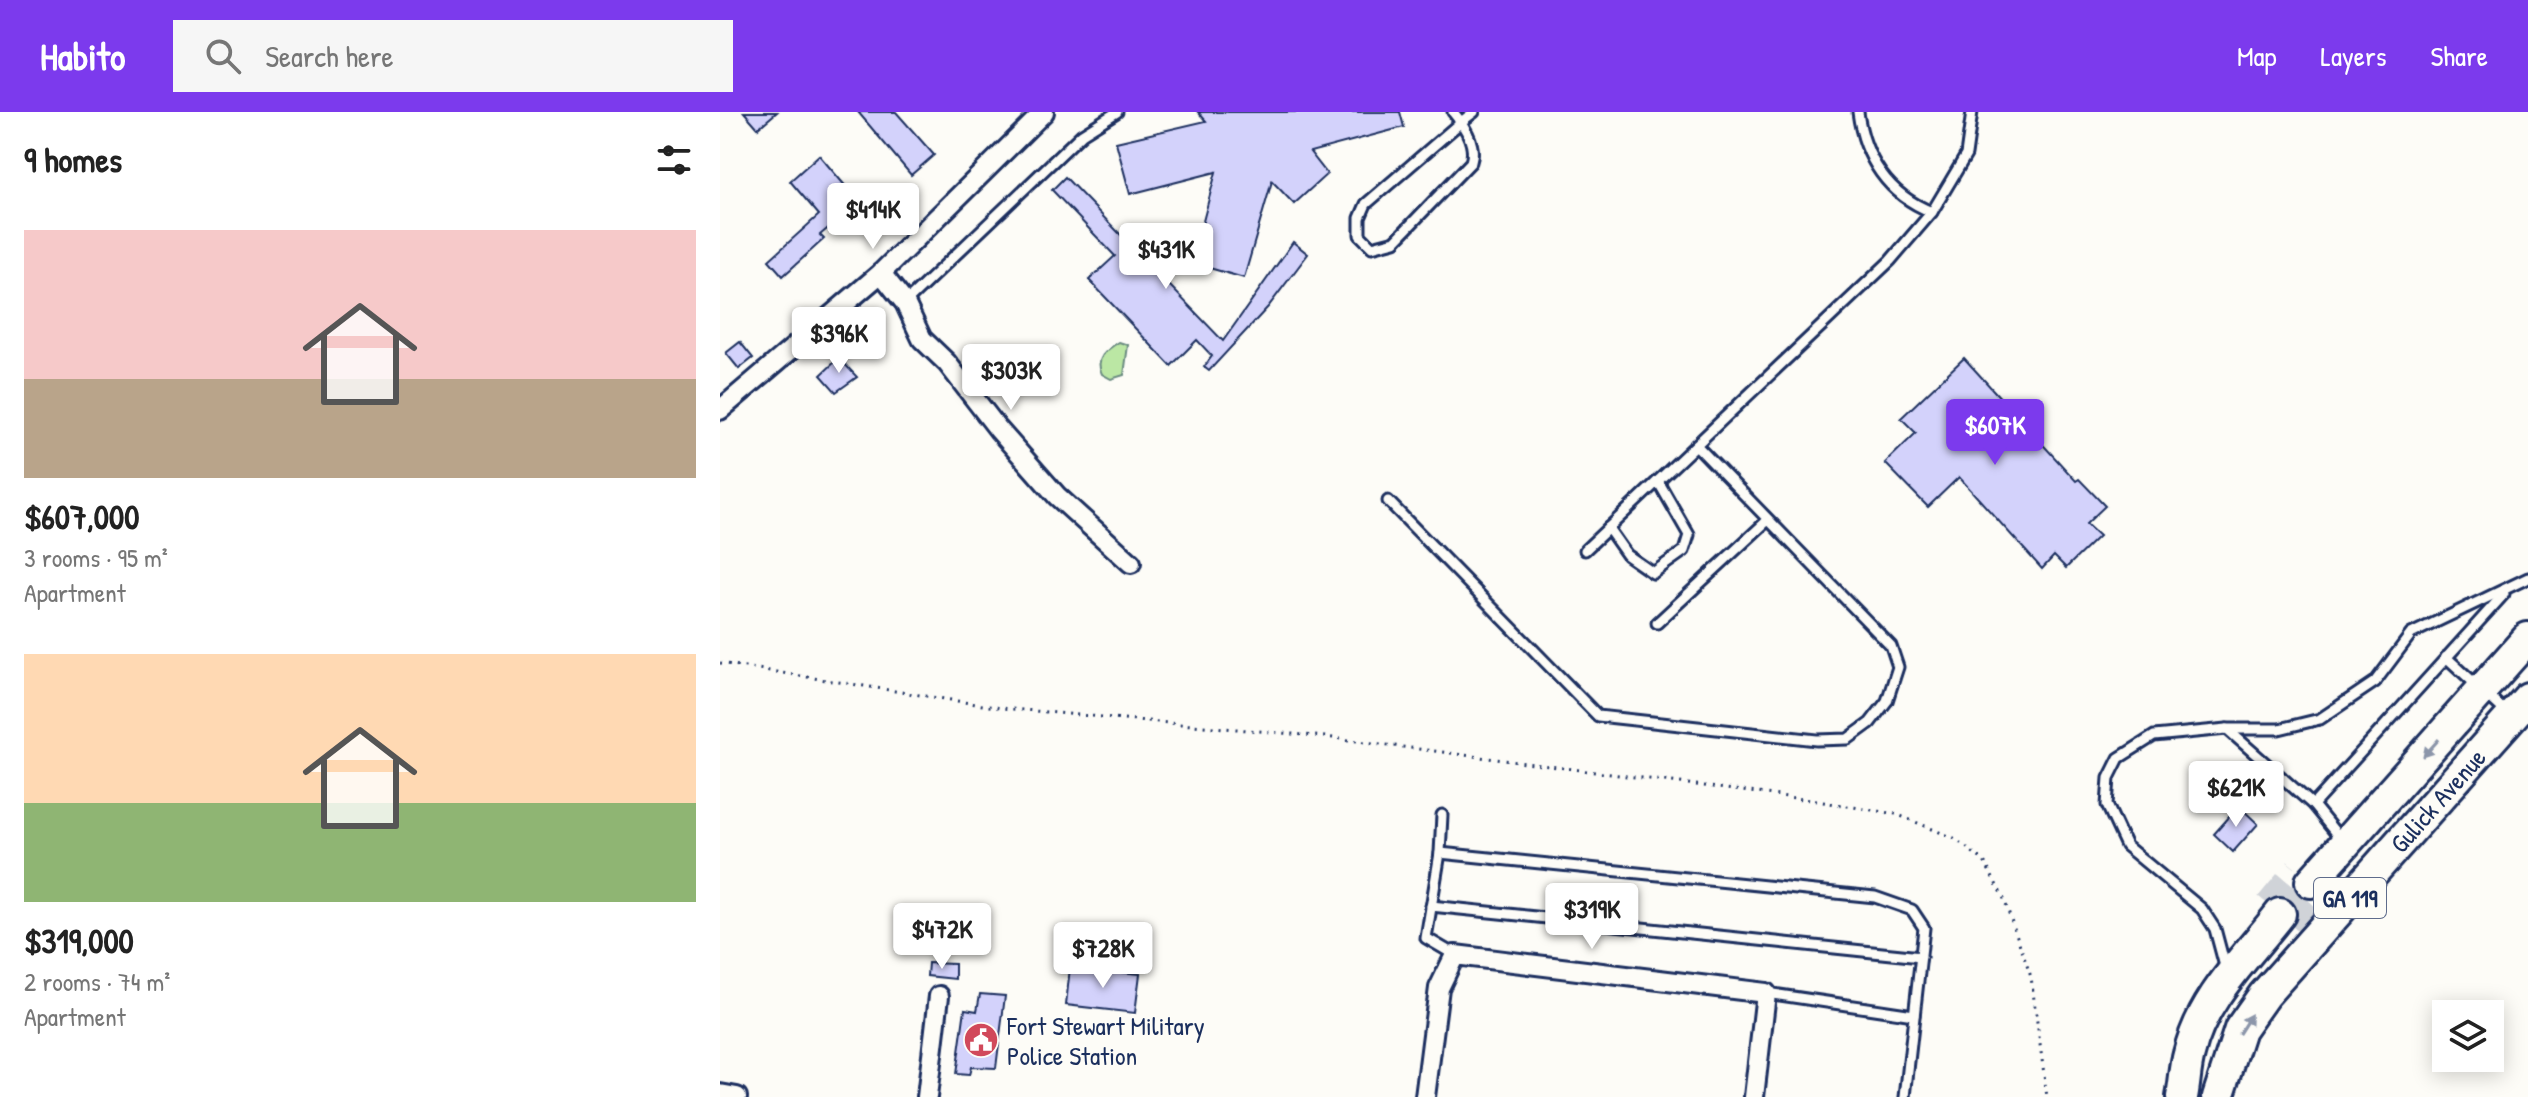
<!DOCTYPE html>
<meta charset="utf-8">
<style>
:root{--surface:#fff;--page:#f6f6f6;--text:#222;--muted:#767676;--accent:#7c3aed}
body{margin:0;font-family:"Patrick Hand",sans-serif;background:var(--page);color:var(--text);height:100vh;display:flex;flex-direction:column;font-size:30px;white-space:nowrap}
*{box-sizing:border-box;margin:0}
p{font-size:26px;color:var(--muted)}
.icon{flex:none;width:44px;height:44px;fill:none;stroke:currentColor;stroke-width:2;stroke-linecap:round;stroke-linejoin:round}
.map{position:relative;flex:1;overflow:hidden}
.side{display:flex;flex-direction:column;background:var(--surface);width:720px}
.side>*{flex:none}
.buttons{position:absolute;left:1712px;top:888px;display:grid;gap:16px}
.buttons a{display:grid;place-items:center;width:72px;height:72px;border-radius:0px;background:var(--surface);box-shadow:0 4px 20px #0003;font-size:40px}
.price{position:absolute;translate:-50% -68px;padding:0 18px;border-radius:8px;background:#fff;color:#222;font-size:26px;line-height:52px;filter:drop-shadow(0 2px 4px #0008)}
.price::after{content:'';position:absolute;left:50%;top:48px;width:24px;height:18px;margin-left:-12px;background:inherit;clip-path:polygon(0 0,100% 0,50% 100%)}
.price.selected{background:var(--accent);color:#fff}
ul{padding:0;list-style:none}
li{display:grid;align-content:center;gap:16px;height:424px;padding:0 24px}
li span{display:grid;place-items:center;height:248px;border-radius:0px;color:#555}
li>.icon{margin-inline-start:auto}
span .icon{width:144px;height:144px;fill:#fffc;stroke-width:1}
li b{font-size:34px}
h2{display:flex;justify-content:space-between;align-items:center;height:96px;padding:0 24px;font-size:34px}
header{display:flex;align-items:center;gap:48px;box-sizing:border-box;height:112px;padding:0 40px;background:var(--accent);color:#fff}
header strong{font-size:38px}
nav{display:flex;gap:44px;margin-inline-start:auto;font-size:28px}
.search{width:560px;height:72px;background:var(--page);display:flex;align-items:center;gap:20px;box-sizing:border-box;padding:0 28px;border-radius:0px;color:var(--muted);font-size:30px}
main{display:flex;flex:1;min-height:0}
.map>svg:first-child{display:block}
.green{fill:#bbe7a4;stroke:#6b8b81;stroke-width:2}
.building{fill:#d3d2fb;stroke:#1b2f5e;stroke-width:2}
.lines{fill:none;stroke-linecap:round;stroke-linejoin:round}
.primary-tunnel{stroke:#d0d3d8;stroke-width:30;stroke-dasharray:30 15;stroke-linecap:butt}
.lane-casing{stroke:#1b2f5e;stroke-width:15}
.street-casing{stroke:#1b2f5e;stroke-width:24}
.primary-casing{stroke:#1b2f5e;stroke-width:36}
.path{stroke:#1b2f5e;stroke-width:3;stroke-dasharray:2 6;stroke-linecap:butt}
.lane{stroke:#fdfcf7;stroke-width:9}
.street{stroke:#fdfcf7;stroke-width:18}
.primary{stroke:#fdfcf7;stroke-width:30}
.oneway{fill:#8c96aa}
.labels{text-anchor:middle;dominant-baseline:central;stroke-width:8;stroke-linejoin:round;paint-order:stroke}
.shield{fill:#fdfcf7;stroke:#5f6c8c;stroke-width:2}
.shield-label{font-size:24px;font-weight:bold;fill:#1b2f5e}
.street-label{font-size:26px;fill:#1b2f5e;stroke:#fdfcf7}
.poi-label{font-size:26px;fill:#1b2f5e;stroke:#fdfcf7;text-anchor:start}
</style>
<header>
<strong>Habito</strong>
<div class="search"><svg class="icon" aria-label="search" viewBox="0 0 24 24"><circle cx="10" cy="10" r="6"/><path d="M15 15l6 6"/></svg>Search here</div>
<nav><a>Map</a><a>Layers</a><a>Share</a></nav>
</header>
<main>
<section class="side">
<h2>9 homes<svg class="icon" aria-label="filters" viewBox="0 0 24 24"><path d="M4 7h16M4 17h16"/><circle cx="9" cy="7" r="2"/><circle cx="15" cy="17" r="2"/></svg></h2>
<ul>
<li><span style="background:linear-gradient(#f6c9c9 60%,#b9a48a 0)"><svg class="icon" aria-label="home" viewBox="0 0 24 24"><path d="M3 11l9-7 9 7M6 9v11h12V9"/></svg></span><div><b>$607,000</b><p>3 rooms · 95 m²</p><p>Apartment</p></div></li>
<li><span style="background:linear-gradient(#ffd9b3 60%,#8fb573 0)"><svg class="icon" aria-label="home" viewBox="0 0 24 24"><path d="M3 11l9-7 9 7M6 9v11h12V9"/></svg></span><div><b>$319,000</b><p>2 rooms · 74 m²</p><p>Apartment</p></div></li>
</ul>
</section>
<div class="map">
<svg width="1808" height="985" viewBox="0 0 1808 985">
<rect width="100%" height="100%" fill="#fdfcf7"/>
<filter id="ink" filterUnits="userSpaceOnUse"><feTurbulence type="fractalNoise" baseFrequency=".0125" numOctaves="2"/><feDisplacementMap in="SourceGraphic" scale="16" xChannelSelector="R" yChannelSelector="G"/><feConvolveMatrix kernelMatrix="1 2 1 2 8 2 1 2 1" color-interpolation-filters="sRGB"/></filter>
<g filter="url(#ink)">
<path class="green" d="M399,230l9,3 -4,30 -13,4 -9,-5c-8,-15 4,-24 17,-32z"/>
<g class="building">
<path d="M24,0h33l-19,16z"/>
<path d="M138,0h38l38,43 -23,20z"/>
<path d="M478,0h202l4,15 -94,25 17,22 -33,30 -22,-23 -28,97 -52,-15 24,-91 -86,22 -14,-52 90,-21z"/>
<path d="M99,43l40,47 -39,33 4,4 -41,37 -14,-16 50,-45 -29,-34z"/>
<path d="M345,65l158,164 70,-99 15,12 -40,53 -59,64 -5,-4 8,-11 -15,-16 -26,26 -82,-86 26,-24 -63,-66z"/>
<path d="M20,230l13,16 -14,11 -13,-16z"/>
<path d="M119,246l18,19 -21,15 -15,-17z"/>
<path d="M1244,246l112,123 3,-2 26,27 -19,18 13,12 -33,32 -12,-12 -12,13 -83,-92 -31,30 -43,-44 31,-30 -15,-15z"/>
<path d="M1519,694l19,18 -25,28 -19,-18z"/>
<path d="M208,798l34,5 -3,29 -33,-5z"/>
<path d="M208,851l27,1v15l-28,-3z"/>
<path d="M350,855l70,7 -5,39 -69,-8z"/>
<path d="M260,882l25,2 -9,72 -25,-1 -2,8 -13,-1 9,-65 12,2z"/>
</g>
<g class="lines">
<g class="primary-tunnel">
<path d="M1550,794l29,-35"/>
<path d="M1569,811l31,-33"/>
</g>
<g class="lane-casing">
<g id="lane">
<path d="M733,0c11,13 24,32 18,50l-76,79 -23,6 -12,-12v-17l6,-14 95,-82 13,-10"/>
<path d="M1138,0c6,46 30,83 74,100"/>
<path d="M185,191l177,-169 35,-22"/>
<path d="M668,389l210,215 219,24 31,-1 22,-16 17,-22 11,-34 -7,-21 -195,-201"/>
<path d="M888,416l19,27 26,18 31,-22 5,-16 -31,-54"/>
<path d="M865,438l305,-289 42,-49 34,-57 6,-43"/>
<path d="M937,511l111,-103"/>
<path d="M1726,545l63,58"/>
<path d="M1507,617l86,76 191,-211"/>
<path d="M1593,693l30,37"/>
<path d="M722,703l-2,38 -14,85 29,17"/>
<path d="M720,741l435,44 37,13 12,18 -19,169"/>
<path d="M711,794l490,51"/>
<path d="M1506,858l-11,-41 -13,-20 -76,-63 -19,-41 2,-27 10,-20 35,-22 73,-7h52l41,-10 55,-37 36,-48 117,-56"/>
<path d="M1046,881l148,22"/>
</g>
</g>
<g class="street-casing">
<g id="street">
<path d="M161,161l24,30 17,36 25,24 51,66 59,67 74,67"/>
<path d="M0,298l161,-137 163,-161"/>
<path d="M0,982l17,3"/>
<path d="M207,985l12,-101"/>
<path d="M705,985l14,-109 16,-33 311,38 -12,104"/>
</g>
</g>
<g class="primary-casing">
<g id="primary">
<path d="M1591,770l217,-244"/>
<path d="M1462,985c3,-14 3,-29 7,-43 13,-56 57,-96 91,-140"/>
<path id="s1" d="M1498,985l22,-68 24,-34 264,-297"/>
</g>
</g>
<path class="path" d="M0,551l281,45 325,29 485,63 85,14 58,24 30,23 20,38 27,78 16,120"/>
<use href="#lane" class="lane"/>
<use href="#street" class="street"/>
<use href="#primary" class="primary"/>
</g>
<defs><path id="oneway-solid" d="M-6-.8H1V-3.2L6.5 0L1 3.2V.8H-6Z" transform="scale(2)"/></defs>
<g class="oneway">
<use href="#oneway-solid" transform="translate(1711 636) rotate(132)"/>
<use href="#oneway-solid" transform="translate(1525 912) rotate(-58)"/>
</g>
</g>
<defs>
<g id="civic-disc" transform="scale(1.8)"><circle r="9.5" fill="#d1495b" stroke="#fdfcf7"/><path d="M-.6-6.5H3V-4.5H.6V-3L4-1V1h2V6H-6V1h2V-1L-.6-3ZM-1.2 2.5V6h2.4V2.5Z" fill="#fff"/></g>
</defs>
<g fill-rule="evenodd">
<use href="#civic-disc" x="261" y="928"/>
</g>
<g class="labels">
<rect class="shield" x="1594" y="766" width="72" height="40" rx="6"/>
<g class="shield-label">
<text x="1630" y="786">GA 119</text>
</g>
<g class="street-label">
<text stroke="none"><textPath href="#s1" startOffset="374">Gulick Avenue</textPath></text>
</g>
<g class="poi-label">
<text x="287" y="913">Fort Stewart Military<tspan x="287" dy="30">Police Station</tspan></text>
</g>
</g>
</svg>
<div class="buttons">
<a><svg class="icon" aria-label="layers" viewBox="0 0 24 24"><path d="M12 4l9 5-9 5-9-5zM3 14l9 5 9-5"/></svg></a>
</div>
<b class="price" style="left:153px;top:139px">$414K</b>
<b class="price" style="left:446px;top:179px">$431K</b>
<b class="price" style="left:119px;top:263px">$396K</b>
<b class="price" style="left:291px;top:300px">$303K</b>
<b class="price selected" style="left:1275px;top:355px">$607K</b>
<b class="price" style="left:1516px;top:717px">$621K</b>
<b class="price" style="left:872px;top:839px">$319K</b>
<b class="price" style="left:222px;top:859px">$472K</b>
<b class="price" style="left:383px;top:878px">$728K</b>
</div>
</main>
